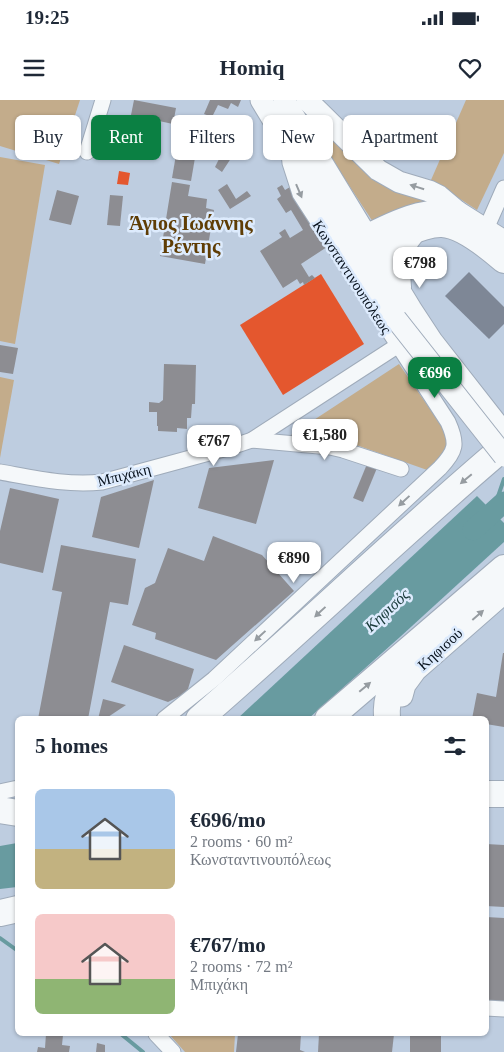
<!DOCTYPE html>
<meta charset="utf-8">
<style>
:root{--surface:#fff;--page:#f2f2f3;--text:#1f2937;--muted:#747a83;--accent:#0b8043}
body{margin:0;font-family:"Times New Roman",serif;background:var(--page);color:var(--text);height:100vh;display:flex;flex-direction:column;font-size:19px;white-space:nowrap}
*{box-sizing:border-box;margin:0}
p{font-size:16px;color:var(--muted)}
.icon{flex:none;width:28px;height:28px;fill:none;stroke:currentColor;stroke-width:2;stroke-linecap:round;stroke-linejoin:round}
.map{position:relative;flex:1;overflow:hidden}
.panel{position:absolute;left:15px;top:616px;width:474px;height:320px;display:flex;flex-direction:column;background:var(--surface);border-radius:8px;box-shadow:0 1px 4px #0004}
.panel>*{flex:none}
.banner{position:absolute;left:15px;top:15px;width:475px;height:45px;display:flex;gap:10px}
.price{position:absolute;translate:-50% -42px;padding:0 11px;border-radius:10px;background:#fff;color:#222;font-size:16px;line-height:32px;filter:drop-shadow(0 1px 2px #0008)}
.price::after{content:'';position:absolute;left:50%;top:30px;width:15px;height:11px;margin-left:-8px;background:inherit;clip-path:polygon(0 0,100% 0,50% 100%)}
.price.active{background:var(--accent);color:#fff}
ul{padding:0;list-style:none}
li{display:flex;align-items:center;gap:15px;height:125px;padding:0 20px}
li span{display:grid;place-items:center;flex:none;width:140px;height:100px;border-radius:8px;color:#555}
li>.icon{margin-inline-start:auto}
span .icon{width:60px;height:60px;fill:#fffc;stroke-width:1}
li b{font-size:21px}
h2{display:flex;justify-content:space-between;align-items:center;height:60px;padding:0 20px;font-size:21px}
.chip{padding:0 18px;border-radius:8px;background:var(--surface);box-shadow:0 1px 4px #0004;font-size:18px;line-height:45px}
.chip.active{background:var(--accent);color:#fff}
.status{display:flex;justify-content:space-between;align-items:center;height:35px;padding:0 25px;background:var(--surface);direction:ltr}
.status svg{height:14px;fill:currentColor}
header{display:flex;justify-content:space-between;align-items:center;height:65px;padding:0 20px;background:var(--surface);font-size:22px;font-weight:800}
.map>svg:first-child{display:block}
.green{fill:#c3ac8b}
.water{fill:#689ba0}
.shops{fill:#e4572e}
.industry{fill:#8d8d92}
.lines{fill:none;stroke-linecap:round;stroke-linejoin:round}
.stream{stroke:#689ba0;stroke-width:4}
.river{stroke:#689ba0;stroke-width:21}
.building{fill:#7e8796}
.street-casing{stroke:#9fabba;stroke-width:17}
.secondary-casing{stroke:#9fabba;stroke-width:23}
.highway-casing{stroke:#9fabba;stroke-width:28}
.street{stroke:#f5f8fa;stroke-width:15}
.secondary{stroke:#f5f8fa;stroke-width:21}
.highway{stroke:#f5f8fa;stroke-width:26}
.secondary-bridge-casing{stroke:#9fabba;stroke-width:23;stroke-linecap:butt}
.secondary-bridge{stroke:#f5f8fa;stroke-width:21}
.oneway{fill:#969ca1}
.labels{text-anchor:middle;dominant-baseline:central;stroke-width:5;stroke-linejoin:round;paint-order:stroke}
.street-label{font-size:15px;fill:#07111c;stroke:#ddebfd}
.water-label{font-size:16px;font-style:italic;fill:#163837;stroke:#ddebfd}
.district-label{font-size:20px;font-weight:bold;fill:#5f3d05;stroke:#ddebfd}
</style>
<div class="status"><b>19:25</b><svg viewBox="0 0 49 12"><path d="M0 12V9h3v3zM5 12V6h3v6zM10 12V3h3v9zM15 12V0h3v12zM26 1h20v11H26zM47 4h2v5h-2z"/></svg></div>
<header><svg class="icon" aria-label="menu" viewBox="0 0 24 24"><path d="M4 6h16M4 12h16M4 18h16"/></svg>Homiq<svg class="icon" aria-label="heart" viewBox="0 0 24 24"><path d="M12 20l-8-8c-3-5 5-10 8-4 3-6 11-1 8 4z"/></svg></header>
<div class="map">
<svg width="504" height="952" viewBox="0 0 504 952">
<rect width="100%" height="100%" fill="#becde0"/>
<g class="green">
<path d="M0,0h80l-21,64 -59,-18z"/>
<path d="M466,0h38v53l-27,57 -46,-30z"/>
<path d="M302,9l128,92 -57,21 -72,-110z"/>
<path d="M0,57l45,8 -30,179 -15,-3z"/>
<path d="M399,264l46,67 3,19 -18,21 -88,-31 -17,-4 -37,1z"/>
<path d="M0,277l14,3 -14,78z"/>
<path d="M169,934h66l-1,18h-49z"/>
</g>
<g class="water">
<path d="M477,396l27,27v19l-104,95 -92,82h-71z"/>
<path d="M17,743v44l-17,2v-43z"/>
</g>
<g class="shops">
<path d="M119,71l11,2 -2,12 -11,-1z"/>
<path d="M321,174l43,70 -81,51 -43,-70z"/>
</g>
<g class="industry">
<path d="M134,0l42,8 -3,16 -42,-9z"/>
<path d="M210,0h31l-3,7 -7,-4 -3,6 -10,-4 -6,12 -8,-3z"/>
<path d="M182,20l19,3 -10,58 -19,-3z"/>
<path d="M222,35l17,11 -17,26 -7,-5 8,-16 -8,-6z"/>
<path d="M141,47l11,2 -2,11 -10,-2z"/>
<path d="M172,82l18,3 -2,11 19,3 -1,9 8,2 -9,54 -45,-8z"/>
<path d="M227,84l9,15 11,-8 4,5 -21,13 -12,-19z"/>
<path d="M282,85l3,5 5,-3 37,60 -26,17 8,13 3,-2 3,3 -11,7 -1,-3 -3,2 -3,-5 -14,9 -23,-37 22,-14 -3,-4 6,-4 5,9 13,-8 -12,-20 -5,3 -9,-14 4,-3 -4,-8z"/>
<path d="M57,90l22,6 -8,29 -22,-5z"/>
<path d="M110,95l13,1 -3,30 -13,-1z"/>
<path d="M0,245l18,3 -5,26 -13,-2z"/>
<path d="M164,264l32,1 -1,39h-3l-1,14h-4v11l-10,-1v4l-19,-1v-5h-1v-14h-8v-10l10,1 4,-3z"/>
<path d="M274,360l-18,64 -58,-16 11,-40z"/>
<path d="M367,364l10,4 -14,34 -10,-4z"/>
<path d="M154,380l-15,68 -47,-11 9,-40z"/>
<path d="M10,388l49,11 -16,74 -43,-10v-32z"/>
<path d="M213,436l49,19 32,36 -78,69 -61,-21 1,-6 -24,-8 13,-37 10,-5 13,-35 36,13z"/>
<path d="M61,445l75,14 -8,46 -18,-3 -22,117h-50l24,-127 -10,-2z"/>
<path d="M124,545l70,24 -6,20 -4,5 -16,8 -57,-20z"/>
<path d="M503,553h1v74l-18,-3v-5h-14l5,-26 19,4z"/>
<path d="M103,599l23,6 -21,14h-7z"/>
<path d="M486,744l18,1v62l-18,-1z"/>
<path d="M486,817l18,1v86l-18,-1z"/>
<path d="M46,934l17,1 -1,10 8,1 -1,6h-32l1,-5 7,1z"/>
<path d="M238,934h63l-1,16 5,2h-69z"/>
<path d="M319,934h75l-2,18h-74z"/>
<rect x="410" y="936" width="31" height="16"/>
<path d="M97,943l8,2v7h-9z"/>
</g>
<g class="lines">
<g class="stream">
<path d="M493,411l11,-32"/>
<path d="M0,838l18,13"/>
<path d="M121,934l22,18"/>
</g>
<path class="river" d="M473,430l31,-28"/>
</g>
<path class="building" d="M469,172l35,35v17l-15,15 -44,-43z"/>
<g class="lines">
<g class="street-casing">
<g id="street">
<path d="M87,52l16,-52"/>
<path d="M486,129l18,-41"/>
<path d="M252,340l78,7 13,3 58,19"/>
<path d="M0,372c34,6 68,14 102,10l129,-35 21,-7 145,-94"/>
<path d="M164,619l50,-40 226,-211c16,-17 18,-24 8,-46l-148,-228 -10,-31 -1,-10"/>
<path d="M0,692l18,-4"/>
<path d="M486,908l18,1"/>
<path d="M156,934l17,18"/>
</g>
</g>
<g class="secondary-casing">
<g id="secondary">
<path d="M261,0l88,145 47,74"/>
<path d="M284,0l127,209 21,32 72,92"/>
<path d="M307,0l71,70 21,12 30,9 10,5 19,16 46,29"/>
<path d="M355,141c34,-17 64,-35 103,-29"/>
<path d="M402,596l3,-11 11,-15 88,-77"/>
</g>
</g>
<g class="highway-casing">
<g id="highway">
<path d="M357,158c21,-11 62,-35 85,-34 20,1 47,23 62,36"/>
<path d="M398,187c-2,-26 -3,-34 14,-55"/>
<path d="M199,619c103,-89 201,-184 305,-272"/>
<path d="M328,619l176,-151"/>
<path d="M387,619c-2,-24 8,-43 21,-61"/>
<path d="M486,694h18"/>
<path d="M0,710l18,3"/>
<path d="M0,813l18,-4"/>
</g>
</g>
<use href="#street" class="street"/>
<use href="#secondary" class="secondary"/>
<use href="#highway" class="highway"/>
<g class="secondary-bridge-casing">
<path id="secondary-bridge" d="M396,219l108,137"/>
</g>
<use href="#secondary-bridge" class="secondary-bridge"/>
</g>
<defs><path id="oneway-solid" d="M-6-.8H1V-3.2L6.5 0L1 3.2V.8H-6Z" transform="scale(1.25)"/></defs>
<g class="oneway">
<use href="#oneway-solid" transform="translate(417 87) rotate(-162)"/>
<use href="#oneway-solid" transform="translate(299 91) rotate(67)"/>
<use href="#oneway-solid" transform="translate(466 379) rotate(140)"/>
<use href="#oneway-solid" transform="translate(404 401) rotate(137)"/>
<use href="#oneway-solid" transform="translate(320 512) rotate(137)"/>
<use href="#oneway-solid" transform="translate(478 515) rotate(-41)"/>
<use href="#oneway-solid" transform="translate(260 536) rotate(137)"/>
<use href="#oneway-solid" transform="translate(365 587) rotate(-40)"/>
</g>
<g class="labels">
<g class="street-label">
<text transform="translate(352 177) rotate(57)">Κωνσταντινουπόλεως</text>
<text transform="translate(124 375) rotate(-14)">Μπιχάκη</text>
<text transform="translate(440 549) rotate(-42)">Κηφισού</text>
</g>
<g class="water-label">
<text transform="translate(387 510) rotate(-43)">Κηφισός</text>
</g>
<g class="district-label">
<text x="191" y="123">Άγιος Ιωάννης<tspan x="191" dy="23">Ρέντης</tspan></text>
</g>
</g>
</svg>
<b class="price" style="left:420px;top:189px">€798</b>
<b class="price active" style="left:435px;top:299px">€696</b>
<b class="price" style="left:325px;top:361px">€1,580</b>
<b class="price" style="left:214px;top:367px">€767</b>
<b class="price" style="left:294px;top:484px">€890</b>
<div class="banner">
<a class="chip">Buy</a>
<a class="chip active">Rent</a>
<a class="chip">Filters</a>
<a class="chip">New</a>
<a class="chip">Apartment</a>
</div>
<section class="panel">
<h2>5 homes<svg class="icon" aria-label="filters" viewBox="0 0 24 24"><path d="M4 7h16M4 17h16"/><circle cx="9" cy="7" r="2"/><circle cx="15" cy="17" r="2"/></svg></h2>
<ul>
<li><span style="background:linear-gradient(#a9c7e8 60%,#c2b280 0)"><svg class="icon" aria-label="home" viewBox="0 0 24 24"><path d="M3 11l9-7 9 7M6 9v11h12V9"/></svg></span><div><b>€696/mo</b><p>2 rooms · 60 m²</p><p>Κωνσταντινουπόλεως</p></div></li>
<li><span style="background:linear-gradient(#f6c9c9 65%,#8fb573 0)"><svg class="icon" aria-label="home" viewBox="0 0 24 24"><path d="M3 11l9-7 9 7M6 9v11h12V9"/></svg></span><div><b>€767/mo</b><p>2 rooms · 72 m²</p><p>Μπιχάκη</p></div></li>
</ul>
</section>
</div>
